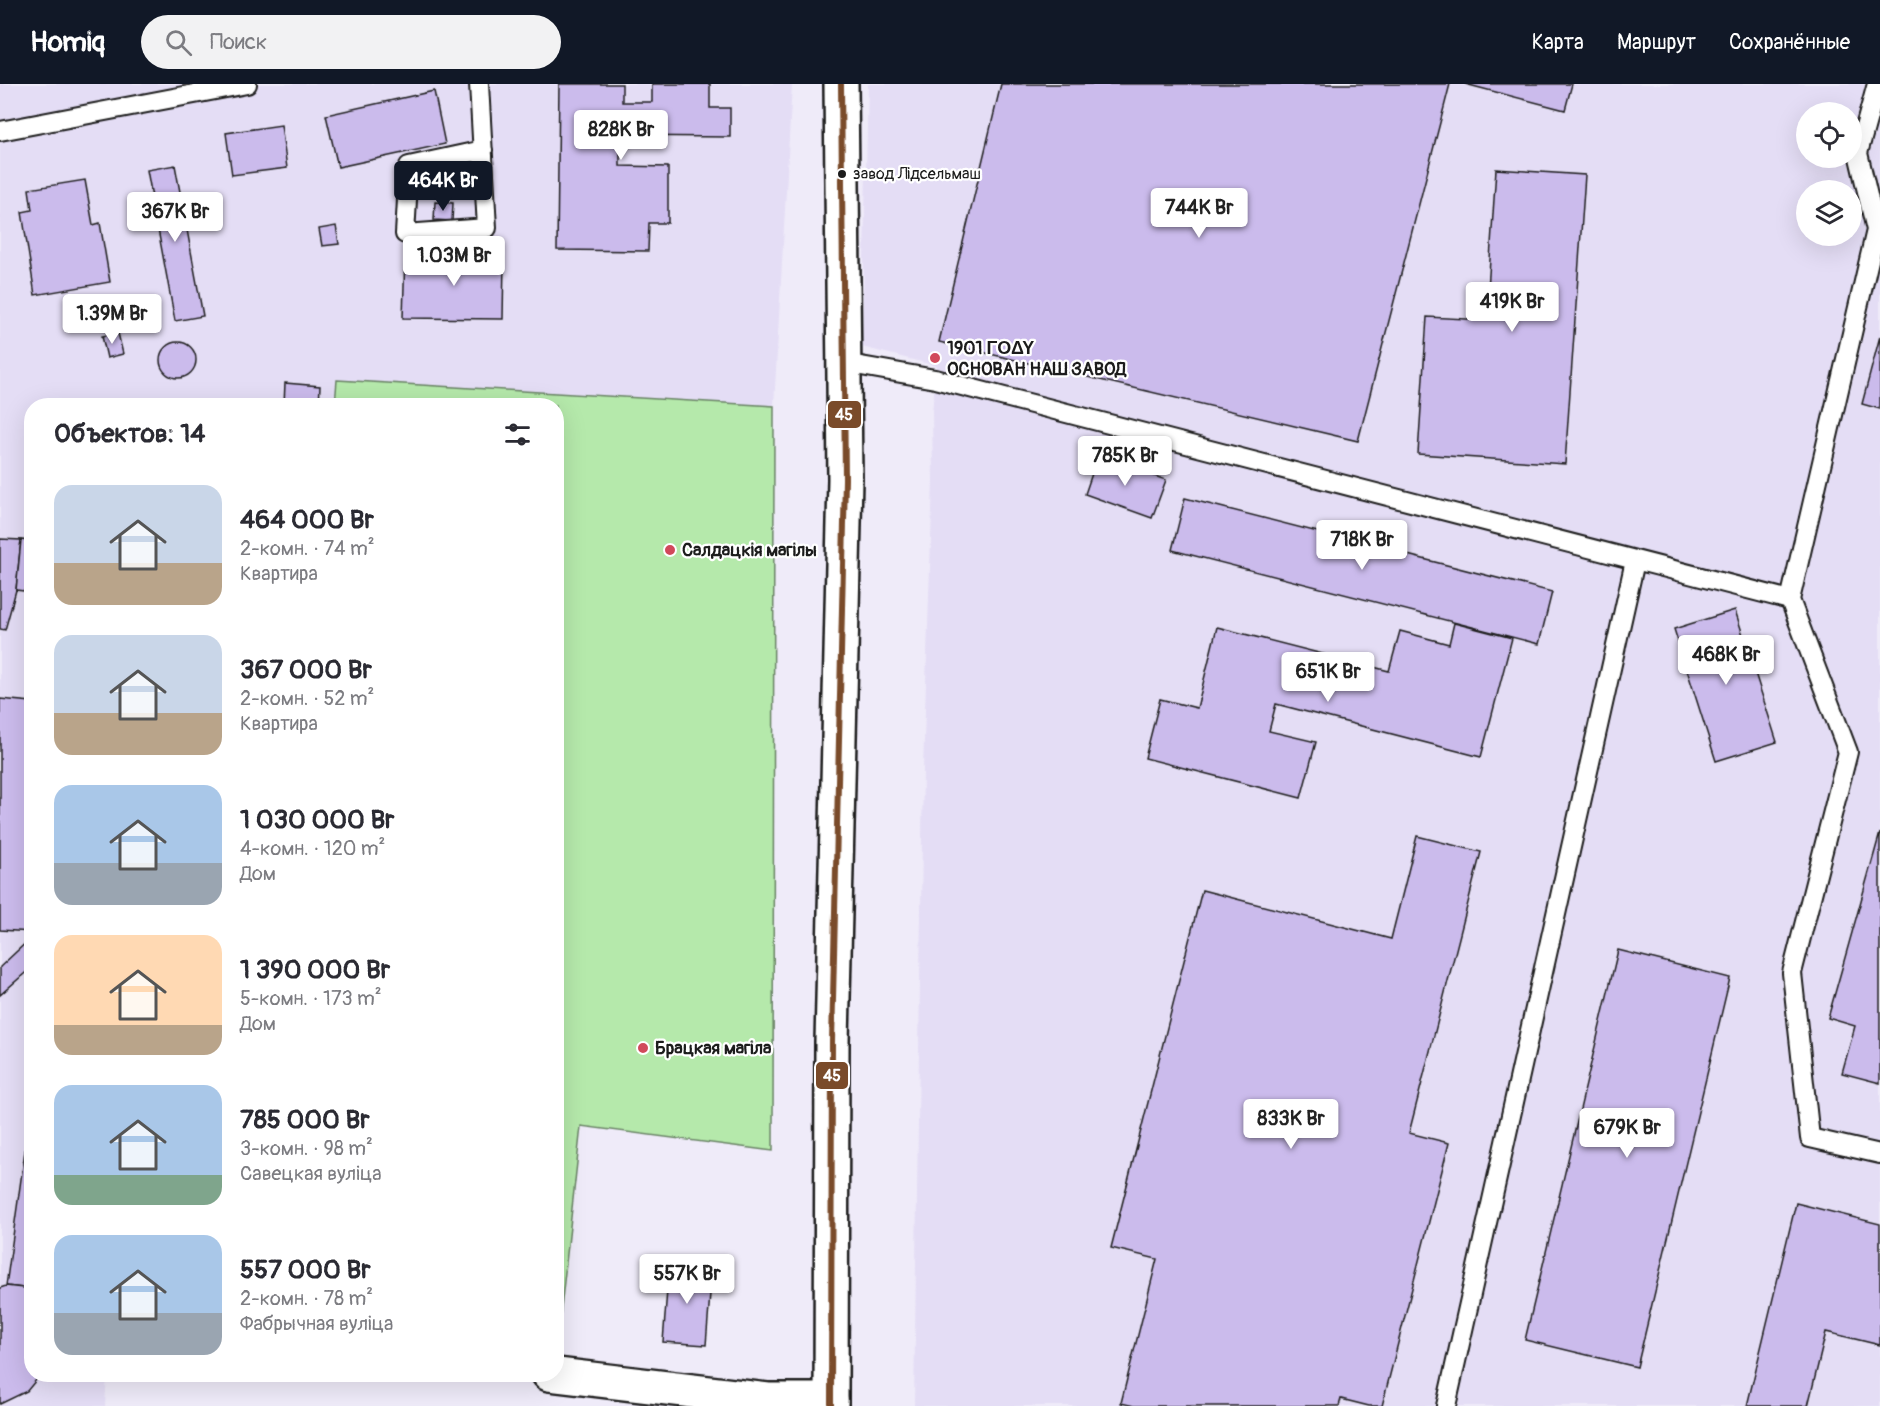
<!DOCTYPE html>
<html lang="ru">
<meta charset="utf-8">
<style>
:root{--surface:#fff;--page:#f2f2f3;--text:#2b2b33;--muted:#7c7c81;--accent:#111827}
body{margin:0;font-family:Pangolin,sans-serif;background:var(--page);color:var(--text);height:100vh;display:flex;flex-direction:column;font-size:22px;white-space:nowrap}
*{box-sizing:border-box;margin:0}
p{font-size:20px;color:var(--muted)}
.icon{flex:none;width:33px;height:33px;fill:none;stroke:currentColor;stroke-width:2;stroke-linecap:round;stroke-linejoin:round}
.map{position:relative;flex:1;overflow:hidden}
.panel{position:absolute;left:24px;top:314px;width:540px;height:984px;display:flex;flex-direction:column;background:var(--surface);border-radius:24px;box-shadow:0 6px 24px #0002}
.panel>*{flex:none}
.fabs{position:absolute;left:1796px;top:18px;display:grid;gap:12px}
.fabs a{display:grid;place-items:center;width:66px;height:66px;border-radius:50%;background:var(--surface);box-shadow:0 6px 24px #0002;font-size:30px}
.price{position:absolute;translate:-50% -51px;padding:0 14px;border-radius:6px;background:#fff;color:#222;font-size:20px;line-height:39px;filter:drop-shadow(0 2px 3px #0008)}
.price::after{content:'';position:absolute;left:50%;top:36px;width:18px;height:14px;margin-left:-9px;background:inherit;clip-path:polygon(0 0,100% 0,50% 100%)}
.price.selected{background:var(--accent);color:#fff}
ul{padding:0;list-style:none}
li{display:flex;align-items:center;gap:18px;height:150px;padding:0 30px}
li span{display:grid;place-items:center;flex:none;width:168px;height:120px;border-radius:18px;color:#555}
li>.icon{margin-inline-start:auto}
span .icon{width:72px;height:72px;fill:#fffc;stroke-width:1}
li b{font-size:26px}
h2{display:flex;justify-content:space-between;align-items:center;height:72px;padding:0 30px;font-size:26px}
header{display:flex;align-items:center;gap:36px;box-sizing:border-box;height:84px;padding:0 30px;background:var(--accent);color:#fff}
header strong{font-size:28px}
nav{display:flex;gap:33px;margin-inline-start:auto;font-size:21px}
.search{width:420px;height:54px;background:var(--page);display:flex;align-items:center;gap:15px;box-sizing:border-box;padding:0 21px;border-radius:33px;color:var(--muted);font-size:22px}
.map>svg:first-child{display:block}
.built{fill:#e4ddf5;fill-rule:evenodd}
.green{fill:#b5e9ab;stroke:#688264;stroke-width:1.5}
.building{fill:#cbbbec;stroke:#1c1c1c;stroke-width:1.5}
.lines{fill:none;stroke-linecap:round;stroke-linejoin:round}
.service-casing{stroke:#1c1c1c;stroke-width:22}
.minor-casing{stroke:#1c1c1c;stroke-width:38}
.secondary-casing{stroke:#1c1c1c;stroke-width:38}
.service{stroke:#fff;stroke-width:18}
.minor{stroke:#fff;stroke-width:33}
.secondary{stroke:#fff;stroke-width:33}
.bus-1-casing{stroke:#fff;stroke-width:10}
.bus-1{stroke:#7a4b2a;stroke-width:6}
.bus-dot{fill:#1c1c1c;stroke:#fff;stroke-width:2}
.poi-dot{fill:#d1495b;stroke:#fff;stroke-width:2}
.labels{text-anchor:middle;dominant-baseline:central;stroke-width:4.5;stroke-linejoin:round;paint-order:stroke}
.bus-label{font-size:16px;fill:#1c1c1c;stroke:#fff;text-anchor:start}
.poi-label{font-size:18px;font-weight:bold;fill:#1c1c1c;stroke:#fff;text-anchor:start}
.line-badge{stroke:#fff;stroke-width:2}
.badge-label{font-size:16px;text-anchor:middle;font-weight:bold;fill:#fff}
</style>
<header>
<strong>Homiq</strong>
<div class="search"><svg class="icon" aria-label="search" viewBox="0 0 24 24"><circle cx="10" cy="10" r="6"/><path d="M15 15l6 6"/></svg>Поиск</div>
<nav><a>Карта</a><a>Маршрут</a><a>Сохранённые</a></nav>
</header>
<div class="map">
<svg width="1880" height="1322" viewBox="0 0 1880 1322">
<rect width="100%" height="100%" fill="#efebf9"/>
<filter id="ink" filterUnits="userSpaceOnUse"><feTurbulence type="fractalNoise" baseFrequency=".0167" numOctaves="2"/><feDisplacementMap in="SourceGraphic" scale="12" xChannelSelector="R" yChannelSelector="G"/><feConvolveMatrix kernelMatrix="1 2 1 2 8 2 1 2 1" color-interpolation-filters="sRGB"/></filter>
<g filter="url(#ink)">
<g class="built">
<path d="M0,0h792l-18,322 -437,-26 -2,25h-303v969h75l-2,32h-105z"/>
<path d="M868,0h1012v1322h-966l9,-637 10,-288 -1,-70 5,-45 -75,-19zM1806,28h45v46h-45zM1806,106h45v46h-45z"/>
</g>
<path class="green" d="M337,296l437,26 -1,745 -192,-25 -23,210h-2v-931h-221z"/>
<g class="building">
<path d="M559,0h63v18h30v-18h58v24h20v29l-110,-1v30l48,1v56h-19l-1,28 -91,-1z"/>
<path d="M1001,0h449l-92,357 -419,-99z"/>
<path d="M1465,0h107l-7,26z"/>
<path d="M434,7l11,53 -107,23 -12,-52z"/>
<path d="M281,41l6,43 -55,7 -6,-42z"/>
<path d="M175,81l28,151 -28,5 -28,-151z"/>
<path d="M1496,85l89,6 -20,289 -147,-10 9,-137 59,3z"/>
<path d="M85,96l8,45 7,-2 10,59 -75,13 -13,-83 10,-2 -3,-21z"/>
<path d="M435,118l18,1 -1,18 -18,-1z"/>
<path d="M336,142l3,18 -17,2 -3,-17z"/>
<path d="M405,171l99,2 -1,62 -100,-1z"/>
<path d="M118,249l5,21 -16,4 -5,-22z"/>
<path d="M1880,252v73l-18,-5z"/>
<circle cx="178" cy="276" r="18"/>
<path d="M285,299l35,3 -1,19h-35z"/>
<path d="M1098,372l68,24 -14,38 -67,-24z"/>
<path d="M1185,414l367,94 -13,52 -367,-94z"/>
<path d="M0,455l21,1 -5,50 -11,40 -5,-1z"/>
<path d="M21,456l11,1v51l-16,-2z"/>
<path d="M1735,526l42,132 -61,19 -42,-132z"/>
<path d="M1454,539l58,15 -31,119 -205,-53 -7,27 47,11 -15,56 -156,-40 15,-59 37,9 20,-81 172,44 11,-40 49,13z"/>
<path d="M0,615l32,3v230l-32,-2z"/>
<path d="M1880,749v250l-38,-10 13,-47 -27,-8z"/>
<path d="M1417,752l64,16 -72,281 40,10 -67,263h-13l-28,-7 -2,7h-205l-13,-3 36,-144 -46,-11 91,-358 189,49z"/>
<path d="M32,853v30l-32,28v-28z"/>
<path d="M1618,866l112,28 -93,389 -112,-27z"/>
<path d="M32,1017v188l-26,-3z"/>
<path d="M1796,1119l84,21v121l-54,-13 -18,74h-61z"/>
<path d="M669,1180l43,4 -6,77 -43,-3z"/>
<path d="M6,1202l26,3v85h9l-14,17 -27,13v-116z"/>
</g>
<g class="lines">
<g class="service-casing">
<g id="service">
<path d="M479,0l8,144 -82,6 4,-68 74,-16"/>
<path d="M1877,0l-19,69 18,77 -86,370 58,152 -56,221 18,165 70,16"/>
<path d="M0,47l247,-47"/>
<path d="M844,279l91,16 855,221"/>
<path d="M1446,1322l189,-845"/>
</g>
</g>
<g class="minor-casing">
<path id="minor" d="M549,1290l219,26h63"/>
</g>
<g class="secondary-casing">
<path id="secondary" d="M831,1322l1,-364 13,-563 -4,-395"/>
</g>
<use href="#service" class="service"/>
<use href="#minor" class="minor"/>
<use href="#secondary" class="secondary"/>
<g class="bus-1-casing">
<path id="bus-1" d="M831,1322l1,-364 13,-563 -4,-395"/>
</g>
<use href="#bus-1" class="bus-1"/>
</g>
</g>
<circle class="bus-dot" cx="842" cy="90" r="5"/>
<g class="poi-dot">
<circle cx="935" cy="274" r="6"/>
<circle cx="670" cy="466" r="6"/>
<circle cx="643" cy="964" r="6"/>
</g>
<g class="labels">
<g class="bus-label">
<text x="853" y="90">завод Лідсельмаш</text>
</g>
<g class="poi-label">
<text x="947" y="264">1901 ΓΟΔΥ<tspan x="947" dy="21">ОСНОВАН НАШ ЗАВОД</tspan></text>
<text x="682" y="466">Салдацкія магілы</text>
<text x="655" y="964">Брацкая магіла</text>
</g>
</g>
<g class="line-badge">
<rect x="827" y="316" width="35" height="29" rx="6" fill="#7a4b2a"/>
<rect x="815" y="977" width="34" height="29" rx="6" fill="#7a4b2a"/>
</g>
<g class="badge-label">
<text x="844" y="336">45</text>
<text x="832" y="997">45</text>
</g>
</svg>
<div class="fabs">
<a><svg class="icon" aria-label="locate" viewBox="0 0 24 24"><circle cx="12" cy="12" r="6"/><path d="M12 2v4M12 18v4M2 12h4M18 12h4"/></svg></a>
<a><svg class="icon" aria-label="layers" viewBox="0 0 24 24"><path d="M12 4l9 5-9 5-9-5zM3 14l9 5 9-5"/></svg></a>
</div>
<b class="price" style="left:621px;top:77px">828K Br</b>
<b class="price selected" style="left:443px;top:128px">464K Br</b>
<b class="price" style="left:1199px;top:155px">744K Br</b>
<b class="price" style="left:175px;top:159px">367K Br</b>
<b class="price" style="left:454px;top:203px">1.03M Br</b>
<b class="price" style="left:1512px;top:249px">419K Br</b>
<b class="price" style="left:112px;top:261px">1.39M Br</b>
<b class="price" style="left:1125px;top:403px">785K Br</b>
<b class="price" style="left:1362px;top:487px">718K Br</b>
<b class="price" style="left:1726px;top:602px">468K Br</b>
<b class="price" style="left:1328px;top:619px">651K Br</b>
<b class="price" style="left:1291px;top:1066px">833K Br</b>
<b class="price" style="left:1627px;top:1075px">679K Br</b>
<b class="price" style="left:687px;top:1221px">557K Br</b>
<section class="panel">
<h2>Объектов: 14<svg class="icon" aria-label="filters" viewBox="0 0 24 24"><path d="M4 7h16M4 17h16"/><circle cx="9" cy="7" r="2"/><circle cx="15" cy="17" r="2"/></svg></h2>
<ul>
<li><span style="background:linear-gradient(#c9d6e8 65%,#b9a48a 0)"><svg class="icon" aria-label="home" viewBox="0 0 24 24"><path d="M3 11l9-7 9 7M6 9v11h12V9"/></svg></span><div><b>464 000 Br</b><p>2-комн. · 74 m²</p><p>Квартира</p></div></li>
<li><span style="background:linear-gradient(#c9d6e8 65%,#b9a48a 0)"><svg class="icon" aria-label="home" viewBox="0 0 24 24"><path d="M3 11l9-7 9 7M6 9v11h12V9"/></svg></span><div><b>367 000 Br</b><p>2-комн. · 52 m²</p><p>Квартира</p></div></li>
<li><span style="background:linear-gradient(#a9c7e8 65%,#9aa5b1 0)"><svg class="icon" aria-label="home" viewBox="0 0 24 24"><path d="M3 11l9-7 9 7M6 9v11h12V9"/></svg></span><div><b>1 030 000 Br</b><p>4-комн. · 120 m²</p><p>Дом</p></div></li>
<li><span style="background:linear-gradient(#ffd9b3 75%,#b9a48a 0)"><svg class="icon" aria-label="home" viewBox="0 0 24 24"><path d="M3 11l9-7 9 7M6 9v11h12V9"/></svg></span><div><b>1 390 000 Br</b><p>5-комн. · 173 m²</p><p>Дом</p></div></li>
<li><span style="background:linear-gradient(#a9c7e8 75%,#7fa58c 0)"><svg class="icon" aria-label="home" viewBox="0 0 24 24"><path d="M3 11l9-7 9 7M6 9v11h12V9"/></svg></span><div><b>785 000 Br</b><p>3-комн. · 98 m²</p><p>Савецкая вуліца</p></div></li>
<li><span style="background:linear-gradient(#a9c7e8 65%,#9aa5b1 0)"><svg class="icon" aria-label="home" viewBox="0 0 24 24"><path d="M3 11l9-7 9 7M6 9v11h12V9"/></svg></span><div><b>557 000 Br</b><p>2-комн. · 78 m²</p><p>Фабрычная вуліца</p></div></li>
</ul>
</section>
</div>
